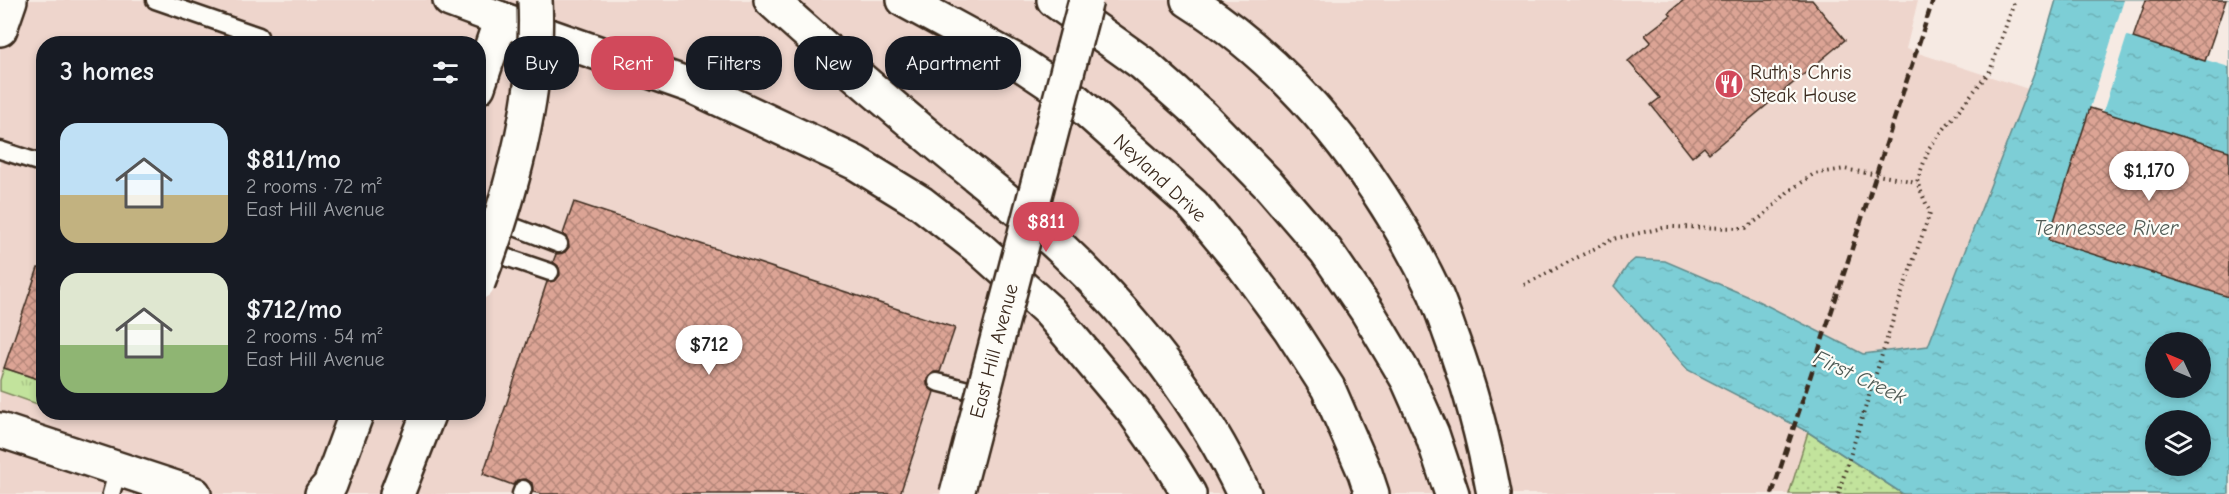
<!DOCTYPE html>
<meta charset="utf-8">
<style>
:root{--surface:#171b24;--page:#20242c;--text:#f1f3f6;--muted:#9ea1a6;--accent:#d1495b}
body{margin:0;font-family:"Comic Neue",sans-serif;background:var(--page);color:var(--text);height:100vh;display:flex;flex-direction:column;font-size:22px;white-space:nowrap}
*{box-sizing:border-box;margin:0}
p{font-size:20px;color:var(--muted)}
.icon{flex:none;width:33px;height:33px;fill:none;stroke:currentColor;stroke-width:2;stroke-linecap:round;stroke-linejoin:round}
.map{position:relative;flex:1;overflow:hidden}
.details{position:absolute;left:36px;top:36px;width:450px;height:384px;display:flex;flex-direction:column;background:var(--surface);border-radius:24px;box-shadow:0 3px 9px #0003}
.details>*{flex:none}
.guide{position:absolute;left:504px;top:36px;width:570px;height:54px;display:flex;gap:12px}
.needle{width:39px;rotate:314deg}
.buttons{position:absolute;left:2145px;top:332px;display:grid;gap:12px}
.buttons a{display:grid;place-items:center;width:66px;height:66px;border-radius:50%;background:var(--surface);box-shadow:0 3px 9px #0003;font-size:30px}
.price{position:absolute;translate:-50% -51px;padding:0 14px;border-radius:21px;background:#fff;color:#222;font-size:20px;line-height:39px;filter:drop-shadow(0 2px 3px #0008)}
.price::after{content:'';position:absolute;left:50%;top:36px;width:18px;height:14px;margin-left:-9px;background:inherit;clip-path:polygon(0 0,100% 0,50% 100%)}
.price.selected{background:var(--accent);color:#fff}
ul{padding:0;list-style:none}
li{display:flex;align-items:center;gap:18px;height:150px;padding:0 24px}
li span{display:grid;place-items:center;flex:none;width:168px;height:120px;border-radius:18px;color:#555}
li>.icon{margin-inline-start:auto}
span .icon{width:72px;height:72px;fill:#fffc;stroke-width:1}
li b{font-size:26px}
h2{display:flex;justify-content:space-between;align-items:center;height:72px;padding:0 24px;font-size:26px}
.pill{padding:0 21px;border-radius:24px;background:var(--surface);box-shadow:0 3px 9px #0003;font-size:21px;line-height:54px}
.pill.selected{background:var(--accent);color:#fff}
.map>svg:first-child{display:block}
.built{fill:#eed5cc;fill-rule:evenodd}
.grass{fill:url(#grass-tufts);stroke:#7e865d;stroke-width:1.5}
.park{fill:url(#park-dots);stroke:#7e865d;stroke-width:1.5}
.water{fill:url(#water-ripples);stroke:#638c8c;stroke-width:1.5;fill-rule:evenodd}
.pier{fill:#f6eae3}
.building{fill:url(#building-cross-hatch);stroke:#3b2a1e;stroke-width:1.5}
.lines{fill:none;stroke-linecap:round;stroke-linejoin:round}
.service-casing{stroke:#3b2a1e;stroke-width:21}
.minor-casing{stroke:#3b2a1e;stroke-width:38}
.tertiary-casing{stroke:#3b2a1e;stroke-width:38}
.motorway-casing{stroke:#3b2a1e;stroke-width:38}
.path{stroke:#3b2a1e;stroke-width:4;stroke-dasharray:1.5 4.5;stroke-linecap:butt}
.service{stroke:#fdfcf7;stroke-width:16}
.minor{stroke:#fdfcf7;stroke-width:33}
.tertiary{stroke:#fdfcf7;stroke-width:33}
.motorway{stroke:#fdfcf7;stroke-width:33}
.rail{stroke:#3b2a1e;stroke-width:4.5;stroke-dasharray:9 4.5;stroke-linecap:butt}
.secondary-bridge-casing{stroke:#3b2a1e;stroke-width:38;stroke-linecap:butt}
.motorway-bridge-casing{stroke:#3b2a1e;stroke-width:38;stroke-linecap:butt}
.secondary-bridge{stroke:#fdfcf7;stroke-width:33}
.motorway-bridge{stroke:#fdfcf7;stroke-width:33}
.labels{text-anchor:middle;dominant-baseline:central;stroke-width:4.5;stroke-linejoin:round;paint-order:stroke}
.poi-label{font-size:20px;fill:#3b2a1e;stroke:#fdfcf7;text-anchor:start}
.street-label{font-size:20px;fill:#3b2a1e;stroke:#fdfcf7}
.water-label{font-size:21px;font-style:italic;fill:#4f5b55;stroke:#fdfcf7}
</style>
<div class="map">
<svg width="2229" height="494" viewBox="0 0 2229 494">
<defs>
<pattern id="grass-tufts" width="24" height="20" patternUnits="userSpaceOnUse" patternTransform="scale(1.5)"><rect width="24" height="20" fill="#c2e39c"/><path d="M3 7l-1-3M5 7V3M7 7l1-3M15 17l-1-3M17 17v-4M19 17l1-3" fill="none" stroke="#a8c386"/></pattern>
<pattern id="park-dots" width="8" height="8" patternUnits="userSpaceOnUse" patternTransform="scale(1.5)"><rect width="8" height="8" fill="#c2e39c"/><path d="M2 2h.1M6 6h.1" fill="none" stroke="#a8c386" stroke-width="1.8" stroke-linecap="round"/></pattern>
<pattern id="water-ripples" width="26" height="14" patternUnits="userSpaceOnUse" patternTransform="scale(1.5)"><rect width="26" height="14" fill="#7dced6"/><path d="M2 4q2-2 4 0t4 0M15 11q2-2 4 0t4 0" fill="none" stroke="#6db1b7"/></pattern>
<pattern id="building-cross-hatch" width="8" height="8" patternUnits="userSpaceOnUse" patternTransform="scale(1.5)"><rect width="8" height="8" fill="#dca495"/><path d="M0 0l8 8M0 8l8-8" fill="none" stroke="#b48679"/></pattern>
</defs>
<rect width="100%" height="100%" fill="#f6eae3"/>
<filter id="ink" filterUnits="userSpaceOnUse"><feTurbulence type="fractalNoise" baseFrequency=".0167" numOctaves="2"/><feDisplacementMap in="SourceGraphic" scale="12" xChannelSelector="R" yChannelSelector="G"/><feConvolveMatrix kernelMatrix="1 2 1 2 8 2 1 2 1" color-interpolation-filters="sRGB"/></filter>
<g filter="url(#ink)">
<path class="built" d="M0,0h1918l-12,49 122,40 -100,257 -65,8 -117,-59 -30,-11 -81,-25 -13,14 66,97 120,62 -19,62h-1789zM44,44h434v368h-434z"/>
<path class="grass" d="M4,368l39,13v25l-43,-15v-11z"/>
<path class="park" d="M1808,432l95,62h-114z"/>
<path class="water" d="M2056,0h173v494h-326l-95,-62 -120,-62 -74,-84 14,-21 7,-6 30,2 89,38 109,55 65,-8 108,-278zM2156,342h44v45h-44zM2156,420h44v45h-44z"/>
<path class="pier" d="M2124,0h105v67l-102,-31 -24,76 -13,-4z"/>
<g class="building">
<path d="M1684,0h128l33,40 -136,113 -5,-6 -12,10 -41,-52 9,-7 -32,-37 23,-19 -6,-7 26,-20 -2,-3z"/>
<path d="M2146,0h80l-21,61 -72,-23z"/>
<path d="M2090,108l139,43v146l-181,-57z"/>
<path d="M574,202l381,126 -15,44h-6l-7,7v6l7,7 -34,102h-359l-8,-2 -1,-9 -6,-4 -9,1 -4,5 -30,-11 64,-192 9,-2 4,-5 -2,-9 -5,-4 3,-8 9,-2 4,-5 -2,-9 -4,-4z"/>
<path d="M38,268h6v113l-40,-13z"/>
</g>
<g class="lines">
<g class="service-casing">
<g id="service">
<path d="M155,0l104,36"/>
<path d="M0,150l44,14"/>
<path d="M478,213l81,31"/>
<path d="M485,250l65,22"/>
<path d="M937,382l46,12"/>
<path d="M111,494l7,-25"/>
<path d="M521,494l2,-5"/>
</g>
</g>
<g class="minor-casing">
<g id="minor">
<path d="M478,87l23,-68"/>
<path d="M322,494l8,-9 27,-73"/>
</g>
</g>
<g class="tertiary-casing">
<g id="tertiary">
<path d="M450,0l51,19"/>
<path d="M0,29l10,-29"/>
<path d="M0,430l194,64"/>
</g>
</g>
<g class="motorway-casing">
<g id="motorway">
<path d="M771,0c57,52 116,102 175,151 40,33 81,64 118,100 71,67 139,154 180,243"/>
<path d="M904,0l114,62 57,38 118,105 50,60 47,64 38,59 37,85 7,21"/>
<path d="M1054,0l88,63 60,53 67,69 57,66 41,60 41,69 24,54 20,60"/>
<path d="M1188,0c109,69 192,178 247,293 6,14 11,29 16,43 19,51 33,104 43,158"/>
<path d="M501,19l191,67 164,77 65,40 58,45 70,63 85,101 36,51 19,31"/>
<path d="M397,494l32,-82"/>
</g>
</g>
<g class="path">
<path d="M1524,285l89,-46 54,-12 79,1 18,-13 25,-24 25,-17 30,-5 73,13"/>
<path d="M1838,494l60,-190 32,-91 -13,-31 12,-34 61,-77 25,-71"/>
</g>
<use href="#service" class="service"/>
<use href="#minor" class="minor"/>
<use href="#tertiary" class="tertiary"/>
<use href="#motorway" class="motorway"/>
<path class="rail" d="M1772,494l161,-494"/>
<g class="secondary-bridge-casing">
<path id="secondary-bridge" d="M957,494l129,-494"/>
</g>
<g class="motorway-bridge-casing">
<path id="motorway-bridge" d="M478,283c33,-87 62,-189 57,-283"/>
</g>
<use href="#secondary-bridge" class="secondary-bridge"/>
<use href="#motorway-bridge" class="motorway-bridge"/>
</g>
</g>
<defs>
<g id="restaurant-disc" transform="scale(1.5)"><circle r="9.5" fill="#d1495b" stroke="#fdfcf7"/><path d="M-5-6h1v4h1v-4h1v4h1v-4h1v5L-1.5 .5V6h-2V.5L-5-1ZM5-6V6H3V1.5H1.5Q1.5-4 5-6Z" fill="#fff"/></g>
</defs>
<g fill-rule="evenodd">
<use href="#restaurant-disc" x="1729" y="84"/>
</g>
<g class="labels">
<g class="poi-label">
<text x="1750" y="72">Ruth's Chris<tspan x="1750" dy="23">Steak House</tspan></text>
</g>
<g class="street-label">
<text transform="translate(1160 178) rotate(43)">Neyland Drive</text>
<text transform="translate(994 351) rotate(-75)">East Hill Avenue</text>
</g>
<g class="water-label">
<text x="2106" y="228">Tennessee River</text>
<text transform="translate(1860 377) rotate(25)">First Creek</text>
</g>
</g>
</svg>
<div class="buttons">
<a><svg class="needle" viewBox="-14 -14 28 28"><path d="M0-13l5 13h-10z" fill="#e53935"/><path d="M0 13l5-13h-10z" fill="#9ea1a6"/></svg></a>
<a><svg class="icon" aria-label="layers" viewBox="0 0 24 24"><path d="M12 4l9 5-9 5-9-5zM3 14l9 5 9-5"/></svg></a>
</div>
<b class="price" style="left:2149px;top:202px">$1,170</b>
<b class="price selected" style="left:1046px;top:253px">$811</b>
<b class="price" style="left:709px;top:376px">$712</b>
<div class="guide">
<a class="pill">Buy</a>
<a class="pill selected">Rent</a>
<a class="pill">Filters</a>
<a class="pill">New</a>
<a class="pill">Apartment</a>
</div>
<section class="details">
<h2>3 homes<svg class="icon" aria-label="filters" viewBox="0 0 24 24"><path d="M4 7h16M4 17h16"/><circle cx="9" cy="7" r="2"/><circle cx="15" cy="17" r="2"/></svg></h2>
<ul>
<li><span style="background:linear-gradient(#bfe0f5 60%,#c2b280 0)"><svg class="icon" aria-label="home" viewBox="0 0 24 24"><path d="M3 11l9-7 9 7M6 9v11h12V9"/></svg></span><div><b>$811/mo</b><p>2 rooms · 72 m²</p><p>East Hill Avenue</p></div></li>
<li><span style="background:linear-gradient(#dfe7d0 60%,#8fb573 0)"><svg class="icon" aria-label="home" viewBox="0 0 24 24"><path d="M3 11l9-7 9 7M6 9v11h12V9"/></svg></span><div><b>$712/mo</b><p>2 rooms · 54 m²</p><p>East Hill Avenue</p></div></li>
</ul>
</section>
</div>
